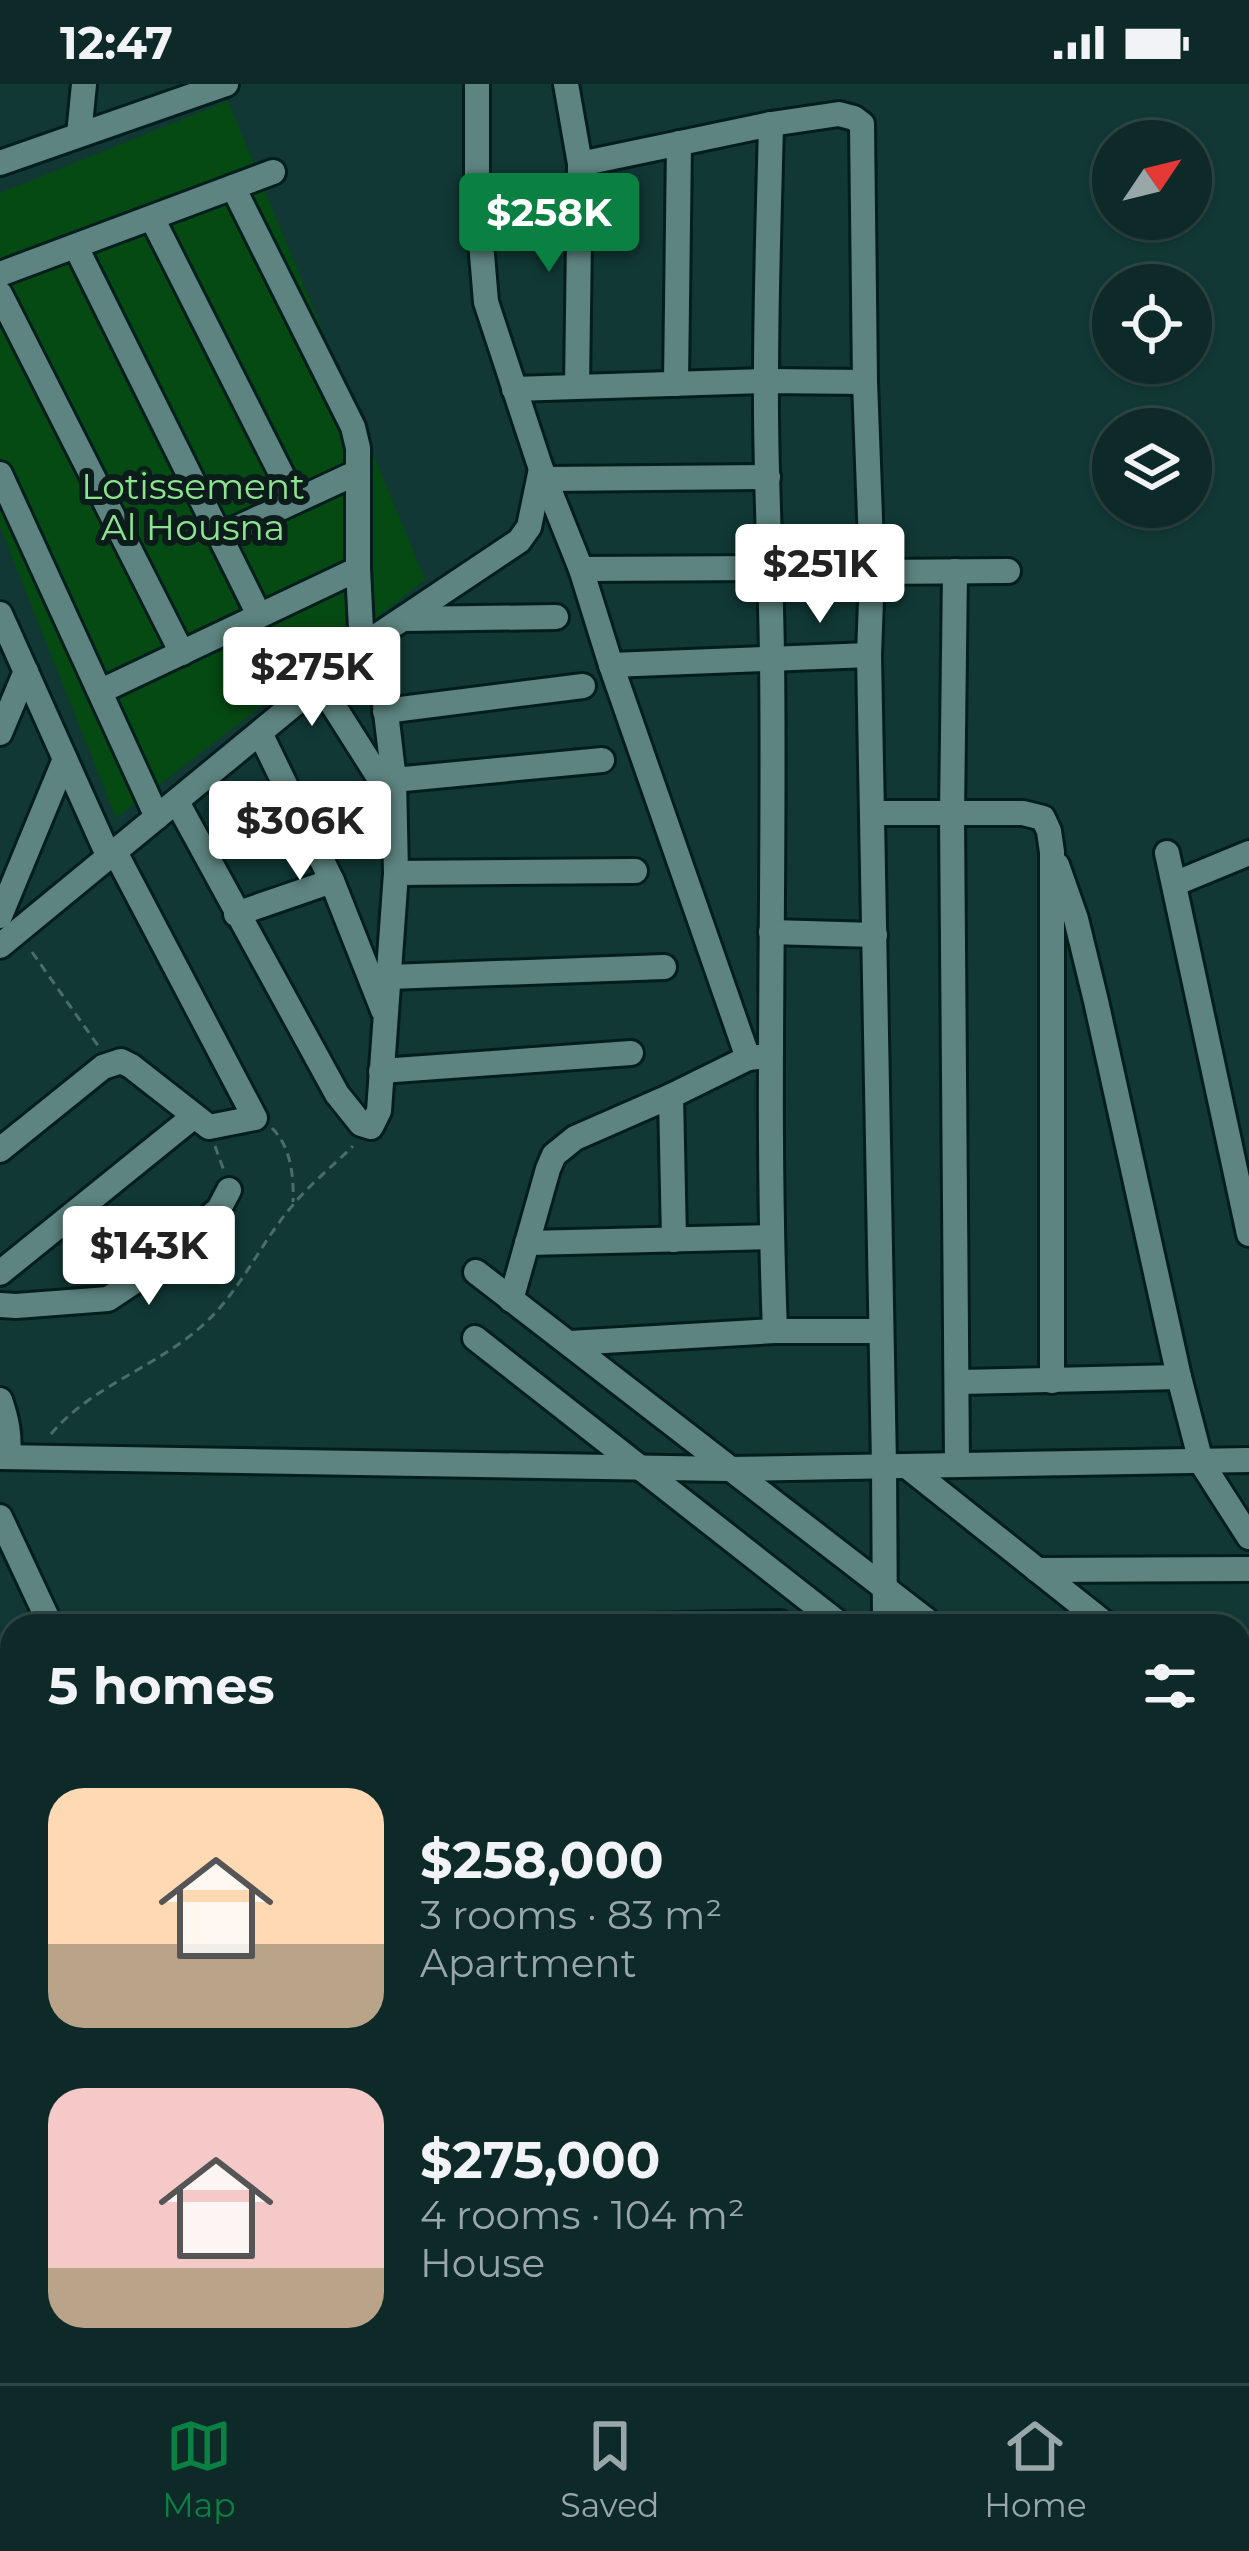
<!DOCTYPE html>
<meta charset="utf-8">
<style>
:root{--surface:#0d2a28;--page:#1b3634;--text:#f1f3f6;--muted:#9aa7a8;--line:#2d4645;--accent:#0b8043}
body{margin:0;font-family:Montserrat,sans-serif;background:var(--page);color:var(--text);height:100vh;display:flex;flex-direction:column;font-size:45px;white-space:nowrap}
*{box-sizing:border-box;margin:0}
p{font-size:39px;color:var(--muted)}
.icon{flex:none;width:66px;height:66px;fill:none;stroke:currentColor;stroke-width:2;stroke-linecap:round;stroke-linejoin:round}
.map{position:relative;flex:1;overflow:hidden}
.panel{position:absolute;left:0px;top:1530px;width:1251px;height:771px;display:flex;flex-direction:column;background:var(--surface);border-radius:36px 36px 0 0;box-shadow:0 3px 9px #0004,0 0 0 3px var(--line)}
.panel>*{flex:none}
.needle{width:78px;rotate:55deg}
.buttons{position:absolute;left:1092px;top:36px;display:grid;gap:24px}
.buttons a{display:grid;place-items:center;width:120px;height:120px;border-radius:50%;background:var(--surface);box-shadow:0 3px 9px #0004,0 0 0 3px var(--line);font-size:60px}
.price{position:absolute;translate:-50% -102px;padding:0 27px;border-radius:12px;background:#fff;color:#222;font-size:39px;line-height:78px;filter:drop-shadow(0 3px 6px #0008)}
.price::after{content:'';position:absolute;left:50%;top:72px;width:36px;height:27px;margin-left:-18px;background:inherit;clip-path:polygon(0 0,100% 0,50% 100%)}
.price.on{background:var(--accent);color:#fff}
ul{padding:0;list-style:none}
li{display:flex;align-items:center;gap:36px;height:300px;padding:0 48px}
li span{display:grid;place-items:center;flex:none;width:336px;height:240px;border-radius:36px;color:#555}
li>.icon{margin-inline-start:auto}
span .icon{width:144px;height:144px;fill:#fffc;stroke-width:1}
li b{font-size:51px}
h2{display:flex;justify-content:space-between;align-items:center;height:144px;padding:0 48px;font-size:51px}
.status{display:flex;justify-content:space-between;align-items:center;height:84px;padding:0 60px;background:var(--surface);direction:ltr}
.status svg{height:33px;fill:currentColor}
.tabs{display:flex;justify-content:space-around;align-items:center;height:168px;border-top:3px solid var(--line);background:var(--surface);font-size:33px;color:var(--muted)}
.tabs a{display:grid;justify-items:center;gap:6px}
.tabs .on{color:var(--accent)}
.map>svg:first-child{display:block}
.green{fill:#064a13}
.lines{fill:none;stroke-linecap:round;stroke-linejoin:round}
.minor-casing{stroke:#021e1c;stroke-width:30}
.path{stroke:#4b6c69;stroke-width:3;stroke-dasharray:9 6;stroke-linecap:butt}
.minor{stroke:#5d8480;stroke-width:24}
.labels{text-anchor:middle;dominant-baseline:central;stroke-width:12;stroke-linejoin:round;paint-order:stroke}
.park-label{font-size:36px;fill:#8ee392;stroke:#0c1c1b}
</style>
<div class="status"><b>12:47</b><svg viewBox="0 0 49 12"><path d="M0 12V9h3v3zM5 12V6h3v6zM10 12V3h3v9zM15 12V0h3v12zM26 1h20v11H26zM47 4h2v5h-2z"/></svg></div>
<div class="map">
<svg width="1249" height="2299" viewBox="0 0 1249 2299">
<rect width="100%" height="100%" fill="#113835"/>
<path class="green" d="M228,17l197,479 -309,238 -116,-291v-334z"/>
<g class="lines">
<g class="minor-casing">
<g id="minor">
<path d="M477,0v111l9,107 55,167 40,100 30,96 137,393 22,-2"/>
<path d="M566,0l14,80 -3,223"/>
<path d="M771,40c-2,84 -5,169 -5,254 -1,94 5,187 6,281 3,224 -6,448 3,672"/>
<path d="M79,51l5,-51"/>
<path d="M0,79l226,-79"/>
<path d="M580,80l191,-40 68,-10 15,4 8,6 3,258 7,190 -3,83 15,811 1,160"/>
<path d="M233,103l120,240 5,21v121l4,80"/>
<path d="M152,134l143,283"/>
<path d="M76,163l183,368"/>
<path d="M0,190l273,-102"/>
<path d="M0,210l182,359"/>
<path d="M676,300l3,-241"/>
<path d="M514,305l252,-8 99,1"/>
<path d="M0,390l157,343"/>
<path d="M545,395l223,-2"/>
<path d="M220,452l138,-64"/>
<path d="M581,485l187,-1"/>
<path d="M955,487l-3,244 5,650"/>
<path d="M872,488l136,-1"/>
<path d="M0,530l108,241"/>
<path d="M404,535l152,-2"/>
<path d="M611,581l258,-10"/>
<path d="M319,599l73,115"/>
<path d="M101,607l257,-122"/>
<path d="M385,627l198,-25"/>
<path d="M0,649l26,-62"/>
<path d="M260,649l72,148 51,129"/>
<path d="M394,696l208,-20"/>
<path d="M177,718l160,292 24,30 10,3 8,-16 17,-238 -2,-93 -17,-144"/>
<path d="M873,729h150l20,5 6,13 3,21v529"/>
<path d="M1167,769l82,381"/>
<path d="M1057,781l19,54 20,82 83,376 22,85 48,75"/>
<path d="M396,789l239,-2"/>
<path d="M1174,800l75,-31"/>
<path d="M236,830l96,-33"/>
<path d="M0,832l65,-157"/>
<path d="M771,848l104,3"/>
<path d="M0,862l377,-310 142,-95 10,-14 12,-58"/>
<path d="M389,893l275,-10"/>
<path d="M381,987l250,-18"/>
<path d="M671,1012l3,144"/>
<path d="M0,1066l103,-83 18,-6 10,5 78,61 46,-9 -141,-268"/>
<path d="M527,1159l244,-6"/>
<path d="M476,1188l458,354"/>
<path d="M0,1189l193,-156"/>
<path d="M511,1216l37,-131 6,-14 21,-17 96,-42 77,-38"/>
<path d="M0,1221l16,1 92,-7 27,-18 84,-72 10,-19"/>
<path d="M475,1254l367,288"/>
<path d="M570,1259l205,-12h106"/>
<path d="M958,1298l221,-5"/>
<path d="M0,1316c7,20 10,36 8,57"/>
<path d="M0,1373l728,12 521,-9"/>
<path d="M908,1383l200,159"/>
<path d="M0,1433l51,109"/>
<path d="M1037,1486l212,-1"/>
<path d="M645,1542l135,-3"/>
<path d="M1239,1644l10,8"/>
<path d="M0,1732l12,42"/>
<path d="M1239,1782l10,8"/>
<path d="M1239,1851l10,7"/>
<path d="M0,1922l12,-5"/>
<path d="M1239,1953l10,-4"/>
<path d="M0,2147l12,73"/>
<path d="M0,2241l12,-4"/>
<path d="M119,2289l1,10"/>
<path d="M374,2289l2,10"/>
<path d="M307,2299l25,-10"/>
</g>
</g>
<g class="path">
<path d="M32,868l67,95"/>
<path d="M272,1044c19,19 22,48 21,74"/>
<path d="M215,1062l9,25"/>
<path d="M51,1350c40,-48 106,-67 152,-109 38,-34 57,-82 90,-120 17,-21 40,-39 60,-59"/>
</g>
<use href="#minor" class="minor"/>
</g>
<g class="labels">
<g class="park-label">
<text x="193" y="402">Lotissement<tspan x="193" dy="41">Al Housna</tspan></text>
</g>
</g>
</svg>
<div class="buttons">
<a><svg class="needle" viewBox="-14 -14 28 28"><path d="M0-13l5 13h-10z" fill="#e53935"/><path d="M0 13l5-13h-10z" fill="#9aa7a8"/></svg></a>
<a><svg class="icon" aria-label="locate" viewBox="0 0 24 24"><circle cx="12" cy="12" r="6"/><path d="M12 2v4M12 18v4M2 12h4M18 12h4"/></svg></a>
<a><svg class="icon" aria-label="layers" viewBox="0 0 24 24"><path d="M12 4l9 5-9 5-9-5zM3 14l9 5 9-5"/></svg></a>
</div>
<b class="price on" style="left:549px;top:191px">$258K</b>
<b class="price" style="left:820px;top:542px">$251K</b>
<b class="price" style="left:312px;top:645px">$275K</b>
<b class="price" style="left:300px;top:799px">$306K</b>
<b class="price" style="left:149px;top:1224px">$143K</b>
<section class="panel">
<h2>5 homes<svg class="icon" aria-label="filters" viewBox="0 0 24 24"><path d="M4 7h16M4 17h16"/><circle cx="9" cy="7" r="2"/><circle cx="15" cy="17" r="2"/></svg></h2>
<ul>
<li><span style="background:linear-gradient(#ffd9b3 65%,#b9a48a 0)"><svg class="icon" aria-label="home" viewBox="0 0 24 24"><path d="M3 11l9-7 9 7M6 9v11h12V9"/></svg></span><div><b>$258,000</b><p>3 rooms · 83 m²</p><p>Apartment</p></div></li>
<li><span style="background:linear-gradient(#f6c9c9 75%,#b9a48a 0)"><svg class="icon" aria-label="home" viewBox="0 0 24 24"><path d="M3 11l9-7 9 7M6 9v11h12V9"/></svg></span><div><b>$275,000</b><p>4 rooms · 104 m²</p><p>House</p></div></li>
</ul>
</section>
</div>
<nav class="tabs">
<a class="on"><svg class="icon" aria-label="map" viewBox="0 0 24 24"><path d="M3 6l6-2 6 2 6-2v14l-6 2-6-2-6 2zM9 4v14M15 6v14"/></svg>Map</a>
<a><svg class="icon" aria-label="saved" viewBox="0 0 24 24"><path d="M7 4h10v16l-5-4-5 4z"/></svg>Saved</a>
<a><svg class="icon" aria-label="home" viewBox="0 0 24 24"><path d="M3 11l9-7 9 7M6 9v11h12V9"/></svg>Home</a>
</nav>
